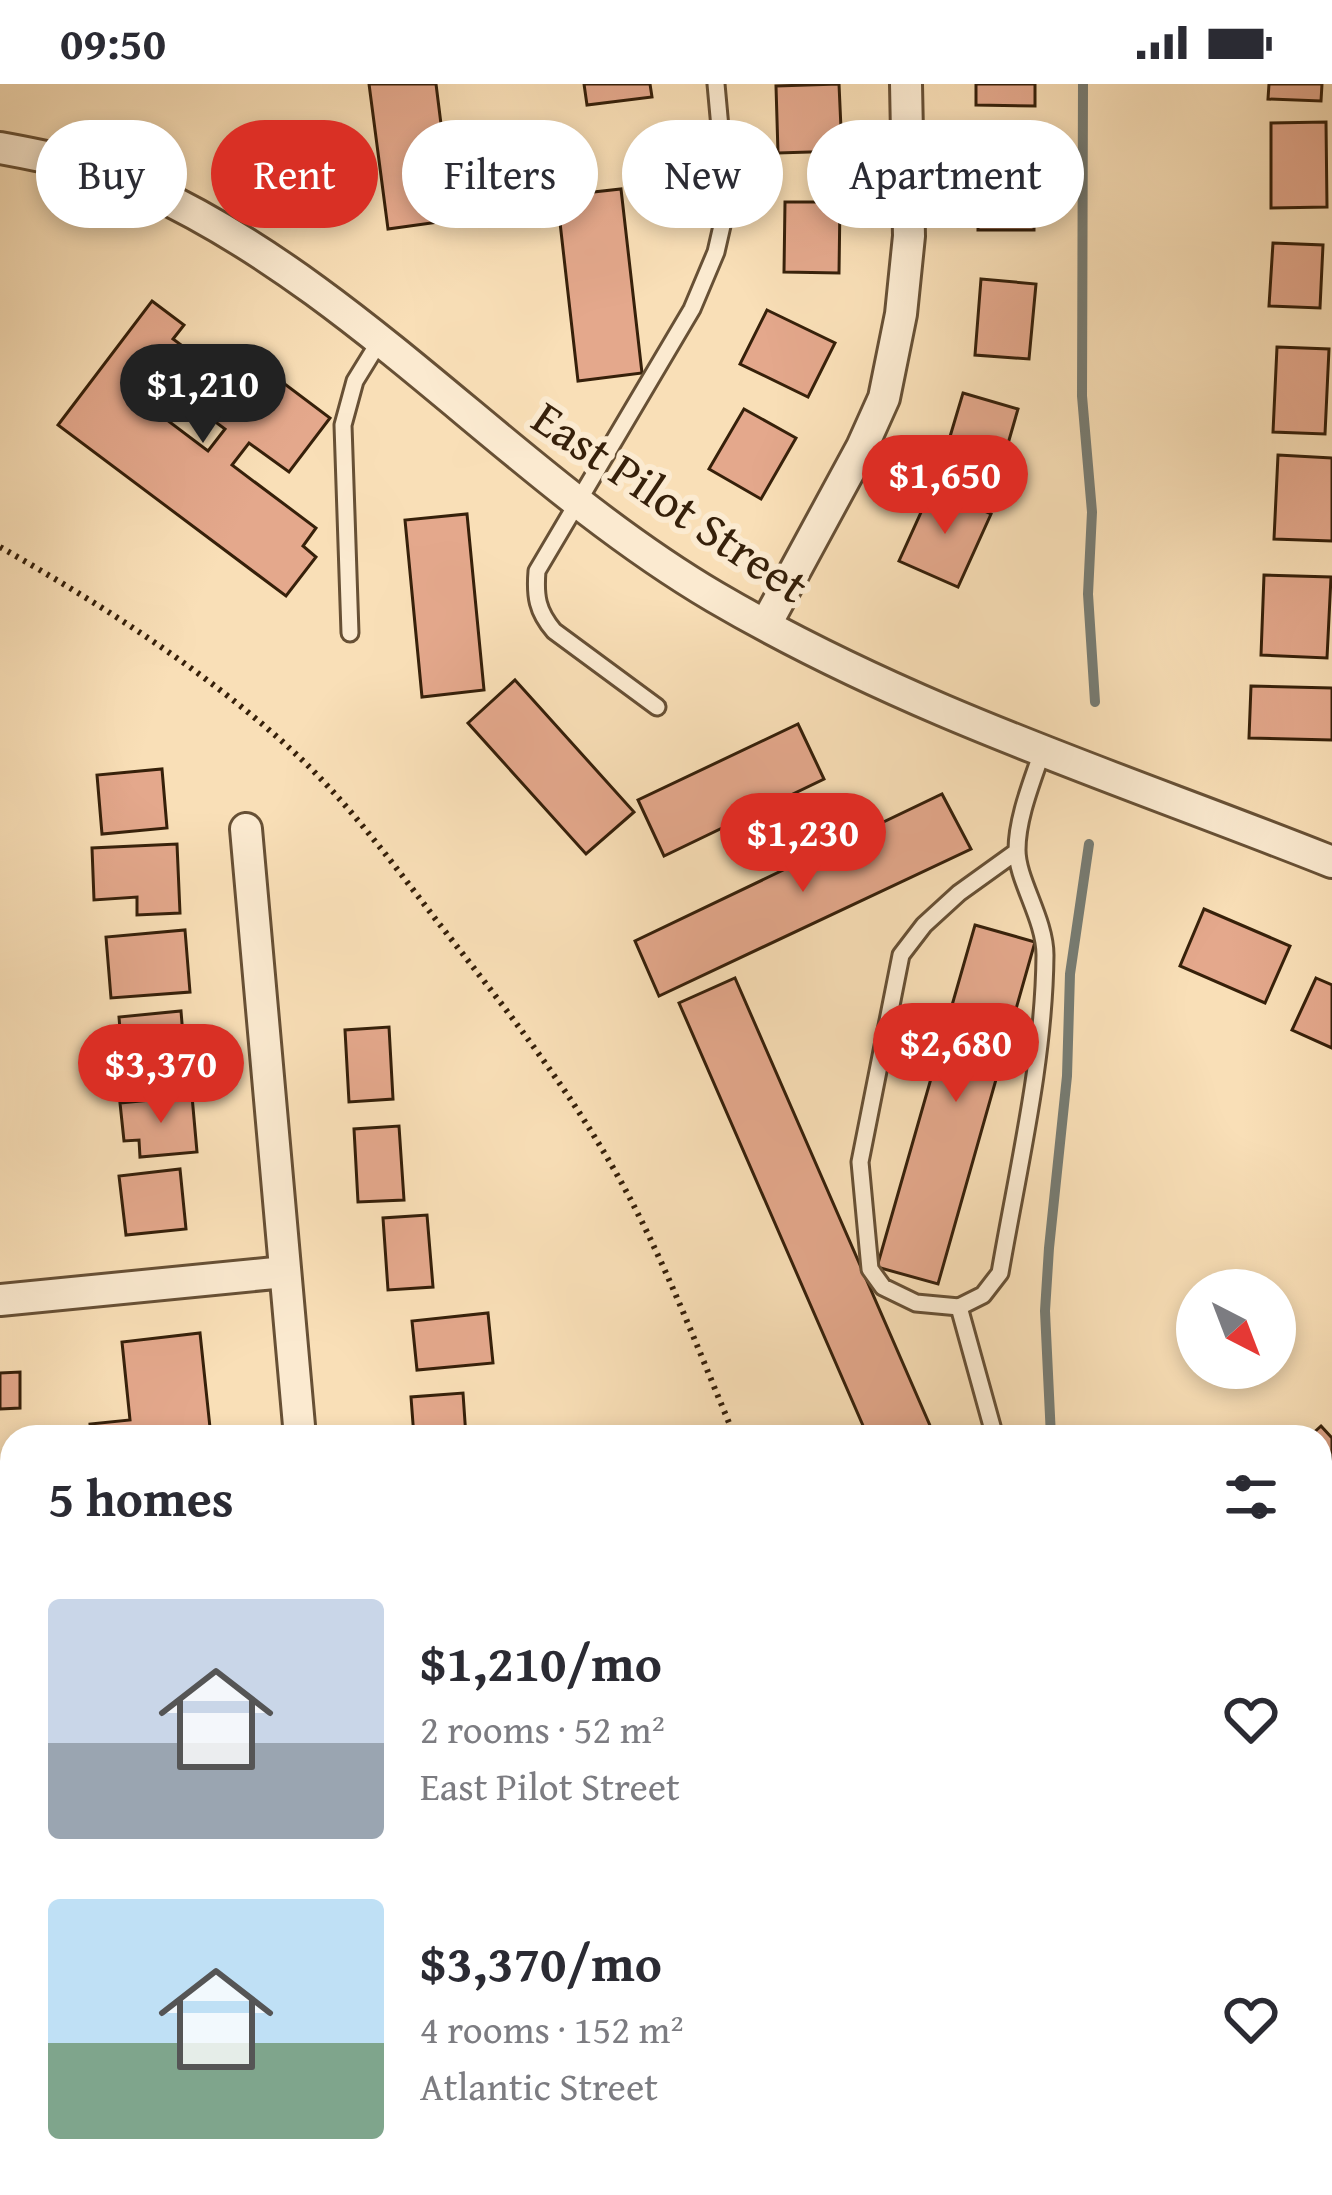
<!DOCTYPE html>
<meta charset="utf-8">
<style>
:root{--surface:#fff;--page:#f7f7f7;--text:#2b2b33;--muted:#7c7c81;--accent:#d93025}
body{margin:0;font-family:"Gentium Book Plus",serif;background:var(--page);color:var(--text);height:100vh;display:flex;flex-direction:column;font-size:45px;white-space:nowrap}
*{box-sizing:border-box;margin:0}
p{font-size:39px;color:var(--muted)}
.icon{flex:none;width:66px;height:66px;fill:none;stroke:currentColor;stroke-width:2;stroke-linecap:round;stroke-linejoin:round}
.map{position:relative;flex:1;overflow:hidden}
.side{position:absolute;left:0px;top:1341px;width:1332px;height:771px;display:flex;flex-direction:column;background:var(--surface);border-radius:36px 36px 0 0;box-shadow:0 6px 18px #0003}
.side>*{flex:none}
.banner{position:absolute;left:36px;top:36px;width:1260px;height:108px;display:flex;gap:24px}
.needle{width:78px;rotate:138deg}
.tools{position:absolute;left:1176px;top:1185px;display:grid;gap:24px}
.tools a{display:grid;place-items:center;width:120px;height:120px;border-radius:50%;background:var(--surface);box-shadow:0 6px 18px #0003;font-size:60px}
.price{position:absolute;translate:-50% -102px;padding:0 27px;border-radius:42px;background:var(--accent);color:#fff;font-size:39px;line-height:78px;filter:drop-shadow(0 3px 6px #0008)}
.price::after{content:'';position:absolute;left:50%;top:72px;width:36px;height:27px;margin-left:-18px;background:inherit;clip-path:polygon(0 0,100% 0,50% 100%)}
.price.selected{background:#222;color:#fff}
ul{padding:0;list-style:none}
li{display:flex;align-items:center;gap:36px;height:300px;padding:0 48px}
li span{display:grid;place-items:center;flex:none;width:336px;height:240px;border-radius:12px;color:#555}
li>.icon{margin-inline-start:auto}
span .icon{width:144px;height:144px;fill:#fffc;stroke-width:1}
li b{font-size:51px}
h2{display:flex;justify-content:space-between;align-items:center;height:144px;padding:0 48px;font-size:51px}
.chip{padding:0 42px;border-radius:54px;background:var(--surface);box-shadow:0 6px 18px #0003;font-size:42px;line-height:108px}
.chip.selected{background:var(--accent);color:#fff}
.status{display:flex;justify-content:space-between;align-items:center;height:84px;padding:0 60px;background:var(--surface);direction:ltr}
.status svg{height:33px;fill:currentColor}
.map>svg:first-child{display:block}
.lines{fill:none;stroke-linecap:round;stroke-linejoin:round}
.stream{stroke:#777c73;stroke-width:10}
.building{fill:#e4a88c;stroke:#36200a;stroke-width:3}
.service-casing{stroke:#675035;stroke-width:21}
.minor-casing{stroke:#675035;stroke-width:36}
.path{stroke:#36200a;stroke-width:6;stroke-dasharray:3 6;stroke-linecap:butt}
.service{stroke:#fbead0;stroke-width:15}
.minor{stroke:#fbead0;stroke-width:30}
.labels{text-anchor:middle;dominant-baseline:central;stroke-width:12;stroke-linejoin:round;paint-order:stroke}
.street-label{font-size:48px;fill:#36200a;stroke:#fbead0}
</style>
<div class="status"><b>09:50</b><svg viewBox="0 0 49 12"><path d="M0 12V9h3v3zM5 12V6h3v6zM10 12V3h3v9zM15 12V0h3v12zM26 1h20v11H26zM47 4h2v5h-2z"/></svg></div>
<div class="map">
<svg width="1332" height="2111" viewBox="0 0 1332 2111">
<rect width="100%" height="100%" fill="#f9dfb7"/>
<filter id="stains"><feTurbulence type="fractalNoise" baseFrequency=".00167" numOctaves="4"/><feColorMatrix values="0 0 0 0 .2 0 0 0 0 .09 0 0 0 0 .02 0 0 0 .5 -.17"/></filter>
<radialGradient id="worn" r=".72"><stop offset=".6" stop-color="#630" stop-opacity="0"/><stop offset="1" stop-color="#630" stop-opacity=".3"/></radialGradient>
<g class="lines">
<g class="stream">
<path d="M1083,0l-1,312 10,116 -4,82 7,108"/>
<path d="M1051,1353l-6,-126 4,-63 18,-172 3,-102 19,-130"/>
<path d="M992,2111l8,-11"/>
</g>
</g>
<g class="building">
<path d="M369,0h67l17,136 -65,9z"/>
<path d="M584,0h66l2,13 -65,8z"/>
<path d="M839,0l3,67 -64,2 -2,-67z"/>
<path d="M976,0h59v22l-59,-1z"/>
<path d="M1269,0h53l-1,17 -53,-2z"/>
<path d="M1326,38l1,85 -56,1v-85z"/>
<path d="M979,70h56l-1,76h-56z"/>
<path d="M621,105l21,184 -64,8 -21,-185z"/>
<path d="M785,118h55l-1,71 -55,-1z"/>
<path d="M1273,159l50,2 -3,63 -51,-2z"/>
<path d="M981,195l55,5 -7,75 -54,-4z"/>
<path d="M152,217l32,24 -11,14 23,17 -41,55 53,40 17,-22 -23,-17 43,-58 85,64 -41,54 -40,-29 -17,22 84,63 -13,18 13,11 -30,39 -228,-171z"/>
<path d="M767,226l68,33 -27,54 -68,-33z"/>
<path d="M1277,263l52,2 -4,85 -52,-2z"/>
<path d="M963,309l55,16 -19,66 -56,-15z"/>
<path d="M744,325l52,29 -35,61 -52,-30z"/>
<path d="M1278,371l54,3v83l-58,-2z"/>
<path d="M932,404l59,26 -33,73 -59,-26z"/>
<path d="M467,430l17,176 -62,7 -17,-177z"/>
<path d="M1264,491l67,2 -4,81 -66,-3z"/>
<path d="M515,596l119,132 -48,42 -118,-131z"/>
<path d="M1251,602l81,2v52l-83,-2z"/>
<path d="M798,640l26,55 -160,77 -26,-56z"/>
<path d="M162,685l5,59 -65,6 -5,-59z"/>
<path d="M942,710l29,55 -312,147 -24,-55z"/>
<path d="M177,760l3,69 -43,2v-18l-43,3 -2,-52z"/>
<path d="M1204,825l86,37 -25,57 -85,-37z"/>
<path d="M975,841l60,17 -97,342 -61,-17z"/>
<path d="M185,846l5,62 -79,6 -5,-61z"/>
<path d="M735,894l200,459h-67l-189,-434z"/>
<path d="M1316,894l16,7v63l-40,-18z"/>
<path d="M181,927l5,62 -62,5 -5,-61z"/>
<path d="M389,943l4,72 -44,3 -4,-72z"/>
<path d="M192,1012l5,56 -57,5 -1,-17 -15,1 -4,-38z"/>
<path d="M399,1042l5,74 -46,2 -4,-73z"/>
<path d="M180,1085l6,60 -60,6 -7,-59z"/>
<path d="M427,1131l6,72 -45,3 -5,-72z"/>
<path d="M488,1229l5,50 -76,7 -5,-49z"/>
<path d="M200,1249l11,104h-120l-1,-13 40,-4 -8,-78z"/>
<path d="M20,1288v36l-20,1v-36z"/>
<path d="M463,1309l3,44h-52l-3,-40z"/>
<path d="M1321,1342l11,12v52l-12,11v-64h-11z"/>
<path d="M1332,1611v60l-12,-7v-33z"/>
<path d="M1332,1918v70l-12,9v-70z"/>
<path d="M12,2090v10h14l1,11h-27v-20z"/>
<path d="M248,2100l1,11h-46v-7z"/>
<path d="M321,2100l1,11h-45l-1,-9z"/>
<path d="M1236,2100h55l1,11h-54z"/>
<path d="M512,2106l1,5h-55z"/>
</g>
<g class="lines">
<g class="service-casing">
<g id="service">
<path d="M350,549l-7,-208 12,-44 24,-39"/>
<path d="M657,623l-103,-76c-17,-20 -19,-35 -17,-60l155,-262 24,-57 11,-48 -11,-120"/>
<path d="M1016,768l-57,41 -35,32 -23,30 -41,207 10,107 13,18 33,16 43,4 24,-12 17,-22c18,-105 44,-211 45,-318 0,-36 -28,-75 -28,-105 0,-32 15,-68 25,-98"/>
<path d="M959,1223l36,130"/>
</g>
</g>
<g class="minor-casing">
<g id="minor">
<path d="M0,64c50,9 102,20 148,42 212,98 367,289 567,407 198,116 406,181 617,265"/>
<path d="M766,540l96,-177 22,-49 17,-84 8,-78 -3,-152"/>
<path d="M246,745l54,608"/>
<path d="M0,1216l285,-28"/>
<path d="M368,2100l1,11"/>
</g>
</g>
<g class="path">
<path d="M0,463c104,59 209,126 297,208 52,49 97,110 140,166 58,74 117,148 165,228 55,90 92,191 133,288"/>
<path d="M1065,2100l4,11"/>
</g>
<use href="#service" class="service"/>
<use href="#minor" class="minor"/>
</g>
<g class="labels">
<g class="street-label">
<text transform="translate(671 417) rotate(34)">East Pilot Street</text>
</g>
</g>
<rect width="100%" height="100%" filter="url(#stains)"/>
<rect width="100%" height="100%" fill="url(#worn)"/>
</svg>
<div class="tools">
<a><svg class="needle" viewBox="-14 -14 28 28"><path d="M0-13l5 13h-10z" fill="#e53935"/><path d="M0 13l5-13h-10z" fill="#7c7c81"/></svg></a>
</div>
<b class="price selected" style="left:203px;top:362px">$1,210</b>
<b class="price" style="left:945px;top:453px">$1,650</b>
<b class="price" style="left:803px;top:811px">$1,230</b>
<b class="price" style="left:956px;top:1021px">$2,680</b>
<b class="price" style="left:161px;top:1042px">$3,370</b>
<div class="banner">
<a class="chip">Buy</a>
<a class="chip selected">Rent</a>
<a class="chip">Filters</a>
<a class="chip">New</a>
<a class="chip">Apartment</a>
</div>
<section class="side">
<h2>5 homes<svg class="icon" aria-label="filters" viewBox="0 0 24 24"><path d="M4 7h16M4 17h16"/><circle cx="9" cy="7" r="2"/><circle cx="15" cy="17" r="2"/></svg></h2>
<ul>
<li><span style="background:linear-gradient(#c9d6e8 60%,#9aa5b1 0)"><svg class="icon" aria-label="home" viewBox="0 0 24 24"><path d="M3 11l9-7 9 7M6 9v11h12V9"/></svg></span><div><b>$1,210/mo</b><p>2 rooms · 52 m²</p><p>East Pilot Street</p></div><svg class="icon" aria-label="heart" viewBox="0 0 24 24"><path d="M12 20l-8-8c-3-5 5-10 8-4 3-6 11-1 8 4z"/></svg></li>
<li><span style="background:linear-gradient(#bfe0f5 60%,#7fa58c 0)"><svg class="icon" aria-label="home" viewBox="0 0 24 24"><path d="M3 11l9-7 9 7M6 9v11h12V9"/></svg></span><div><b>$3,370/mo</b><p>4 rooms · 152 m²</p><p>Atlantic Street</p></div><svg class="icon" aria-label="heart" viewBox="0 0 24 24"><path d="M12 20l-8-8c-3-5 5-10 8-4 3-6 11-1 8 4z"/></svg></li>
</ul>
</section>
</div>
